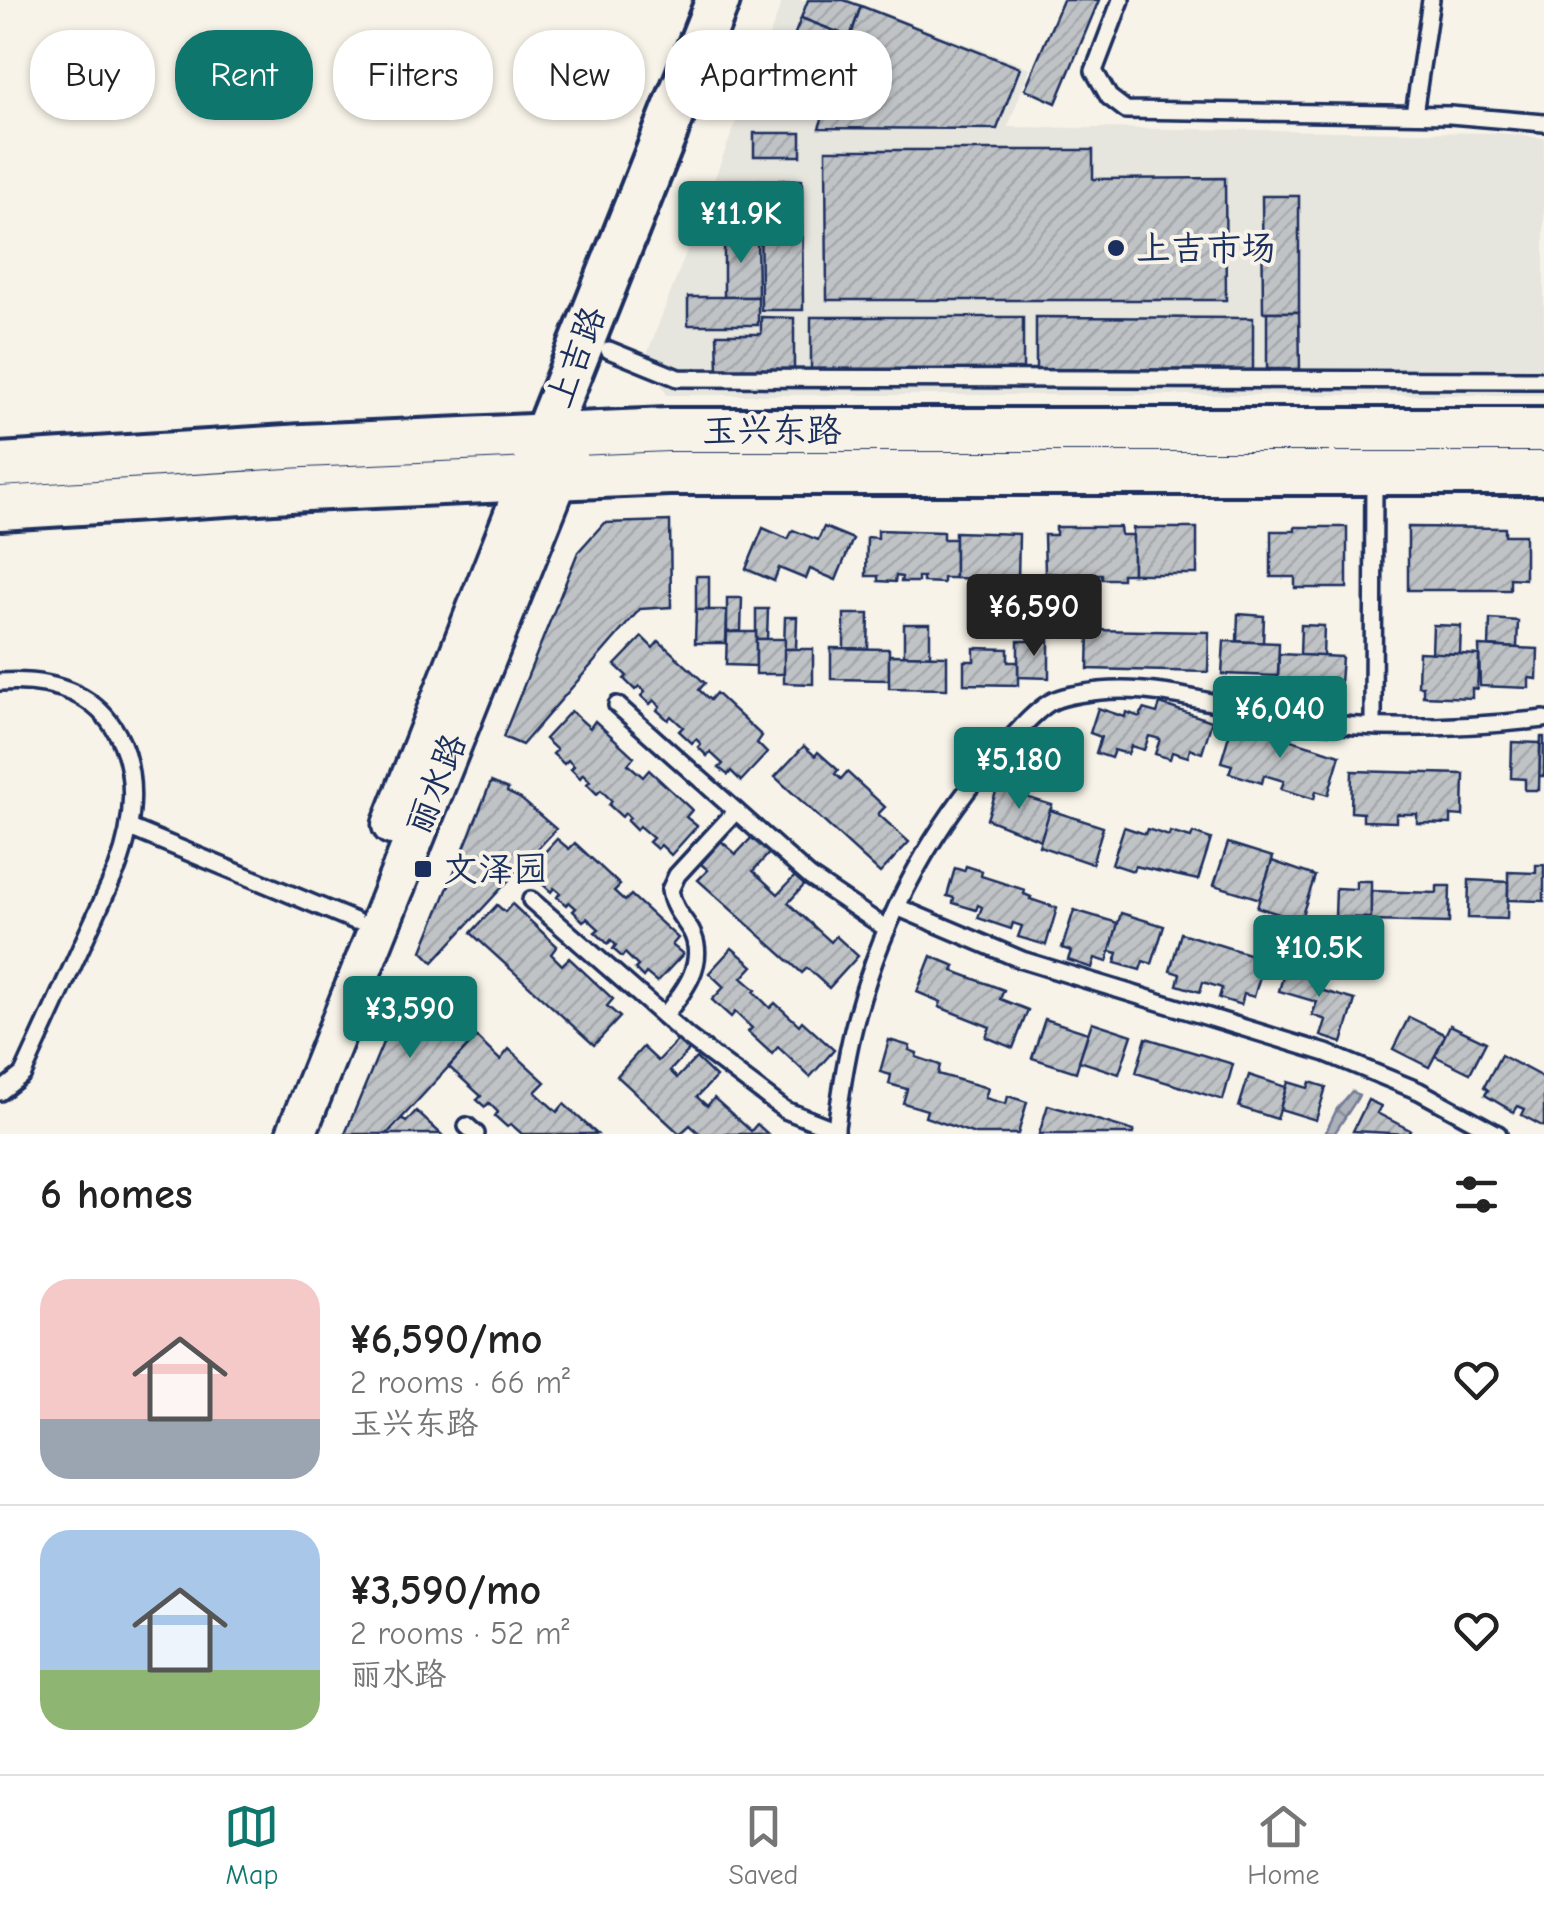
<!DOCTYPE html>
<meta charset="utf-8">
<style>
:root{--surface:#fff;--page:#f2f2f2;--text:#222;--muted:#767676;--line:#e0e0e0;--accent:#0f766e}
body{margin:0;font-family:"Comic Neue","LXGW WenKai TC",sans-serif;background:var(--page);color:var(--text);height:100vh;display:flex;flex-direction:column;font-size:38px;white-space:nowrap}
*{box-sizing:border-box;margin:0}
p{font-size:32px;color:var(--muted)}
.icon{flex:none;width:55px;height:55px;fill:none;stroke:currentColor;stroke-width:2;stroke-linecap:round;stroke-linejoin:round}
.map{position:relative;height:1134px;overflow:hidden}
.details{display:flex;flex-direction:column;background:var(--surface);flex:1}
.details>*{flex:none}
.banner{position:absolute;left:30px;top:30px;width:1000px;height:90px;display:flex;gap:20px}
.price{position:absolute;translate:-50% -85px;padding:0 22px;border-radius:10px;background:var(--accent);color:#fff;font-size:32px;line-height:65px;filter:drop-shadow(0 2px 5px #0008)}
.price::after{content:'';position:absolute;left:50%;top:60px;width:30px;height:22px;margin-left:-15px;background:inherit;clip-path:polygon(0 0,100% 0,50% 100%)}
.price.on{background:#222;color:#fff}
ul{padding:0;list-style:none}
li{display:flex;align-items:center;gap:30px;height:250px;padding:0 40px}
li+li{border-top:2px solid var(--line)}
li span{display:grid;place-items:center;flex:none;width:280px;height:200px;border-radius:30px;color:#555}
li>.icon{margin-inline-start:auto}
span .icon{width:120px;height:120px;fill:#fffc;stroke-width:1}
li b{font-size:42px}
h2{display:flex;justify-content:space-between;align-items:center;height:120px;padding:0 40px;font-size:42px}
.tag{padding:0 35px;border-radius:40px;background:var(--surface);box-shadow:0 2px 8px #0004;font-size:35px;line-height:90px}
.tag.on{background:var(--accent);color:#fff}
.dock{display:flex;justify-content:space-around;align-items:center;height:140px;border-top:2px solid var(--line);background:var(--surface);font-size:28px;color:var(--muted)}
.dock a{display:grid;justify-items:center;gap:5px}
.dock .on{color:var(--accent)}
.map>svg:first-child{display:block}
.built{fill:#e6e5de}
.water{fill:url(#water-waves);stroke:#727c95;stroke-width:2.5}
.building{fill:url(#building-hatch);stroke:#1b2f5e;stroke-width:2.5}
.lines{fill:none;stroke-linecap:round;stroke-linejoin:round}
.service-casing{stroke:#1b2f5e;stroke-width:22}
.tertiary-casing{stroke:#1b2f5e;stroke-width:45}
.secondary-casing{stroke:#1b2f5e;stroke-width:50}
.service{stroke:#f7f3e8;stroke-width:15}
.tertiary{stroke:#f7f3e8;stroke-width:38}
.secondary{stroke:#f7f3e8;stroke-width:42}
.poi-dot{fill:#1b2f5e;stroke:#f7f3e8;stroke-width:4}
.labels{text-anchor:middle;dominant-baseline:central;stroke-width:8;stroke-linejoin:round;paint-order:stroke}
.poi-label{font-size:35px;fill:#1b2f5e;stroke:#f7f3e8;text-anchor:start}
.street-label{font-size:35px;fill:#1b2f5e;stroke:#f7f3e8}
</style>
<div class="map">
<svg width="1544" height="1134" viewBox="0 0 1544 1134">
<defs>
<pattern id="water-waves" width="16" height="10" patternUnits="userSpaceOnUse" patternTransform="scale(2.5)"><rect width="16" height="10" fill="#acb0b9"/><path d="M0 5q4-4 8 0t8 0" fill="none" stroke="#8b909a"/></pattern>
<pattern id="building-hatch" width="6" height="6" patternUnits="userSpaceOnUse" patternTransform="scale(2.5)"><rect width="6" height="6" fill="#c0c3c5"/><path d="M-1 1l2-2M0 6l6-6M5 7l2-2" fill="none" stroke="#a4a8ac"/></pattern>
</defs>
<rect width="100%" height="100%" fill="#f7f3e8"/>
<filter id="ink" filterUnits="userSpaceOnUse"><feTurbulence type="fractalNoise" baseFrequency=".01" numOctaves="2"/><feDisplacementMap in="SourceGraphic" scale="20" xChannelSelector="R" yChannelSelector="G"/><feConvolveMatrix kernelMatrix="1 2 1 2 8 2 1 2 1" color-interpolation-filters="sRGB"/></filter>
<g filter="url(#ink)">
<path class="built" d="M783,0h67l180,68 -22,59 491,6 45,5v257h-877l-21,-38z"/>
<path class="water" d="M1352,1091l7,4 -2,4 -23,35h-9l12,-25z"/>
<g class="building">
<path d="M808,0h36l17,6 -11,31 -49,-19z"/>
<path d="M1063,0h36l-43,103 -31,-14z"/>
<path d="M861,6l159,62 -23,61 -178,-1z"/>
<path d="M801,18l49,19 -24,71 -52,-20z"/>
<rect x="754" y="133" width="47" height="23"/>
<path d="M826,150h267v29l132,-1 1,122h-399z"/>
<rect x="723" y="180" width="37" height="42"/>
<path d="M760,180h42l1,130h-42z"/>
<path d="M1262,196h37v116h-36z"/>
<path d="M724,235h33l1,62h-34z"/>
<rect x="688" y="297" width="70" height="28"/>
<path d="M1267,312h32l1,57h-33z"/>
<path d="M761,317l33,1v52h-76l-1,-36h44z"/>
<path d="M811,317h212v55l-212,1z"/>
<path d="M1036,317l217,1v54h-217z"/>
<path d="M670,521l1,86 -31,2 -118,136 -19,-8 75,-185 26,-29z"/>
<path d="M824,527l29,12 -17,41 -26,-11 -4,10 -27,-11 -5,13 -28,-12 17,-41 25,11 5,-9 25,10z"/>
<path d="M1056,527h64l1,8h12v39h-11v5h-20v-5h-5v5h-17v-5h-6l1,5h-18v-5l-12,-1 -1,-38h12z"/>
<path d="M1295,527h52v61h-52v-11h-24v-46h24z"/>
<path d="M1408,527l97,1v7h20v44l-15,-1v12h-102z"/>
<rect x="1133" y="528" width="64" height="46"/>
<path d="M878,530l65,2v7h12v39h-12v5l-20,-1v-5h-5v5h-17l1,-5 -6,-1 -1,6 -17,-1v-5h-12l1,-39 11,1z"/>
<path d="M955,532l64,2 -1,46 -63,-2z"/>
<rect x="696" y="576" width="13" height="34"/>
<path d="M727,598h15l-1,33 -14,1z"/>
<path d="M756,609h12l-1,30h-11z"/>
<path d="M696,610h31l-1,33h-31z"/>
<path d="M844,614h25l-1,35 -24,-1z"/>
<path d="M1238,614l26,2 -1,27 -26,-2z"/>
<path d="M785,617h12l-1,32h-12z"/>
<path d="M1490,619l28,2 -1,27 -28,-2z"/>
<path d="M904,624h26v32l-26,-1z"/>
<path d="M1301,625l23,1 -1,31 -23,-2z"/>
<path d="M1433,625l28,1 -1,28 -28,-1z"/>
<path d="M1089,630l120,2 -1,40 -120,-3z"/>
<path d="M727,632h29v34l-30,-1z"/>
<path d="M642,637l11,11 6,-7 46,42 -6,7 11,10 6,-7 46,43 -5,7 10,10 -26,28 -10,-10 -3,4 -9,-7 4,-4 -13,-12 -3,4 -9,-9 3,-3 -5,-5 -4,4 -13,-12 4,-4 -12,-11 -3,4 -11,-10 3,-4 -6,-6 -4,4 -9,-8 4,-4 -6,-6 -4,4 -11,-11 3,-3 -12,-11z"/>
<path d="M756,639h29l-1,35h-28z"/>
<path d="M1018,641h31v37l-31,-1z"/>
<path d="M1224,641l55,2 -1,33 -56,-2z"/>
<path d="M1479,646l59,3 -1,30 -8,-1v10l-49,-2z"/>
<path d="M831,648l58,1v31l-58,-1z"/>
<path d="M974,648l34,1v13h10v23l-54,-1v-23h10z"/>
<path d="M784,649h29v35l-29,-1z"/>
<path d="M1419,652l60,3 -2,34 -5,-1v10l-49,-2v-10h-5z"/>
<path d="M1279,654l63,3 -2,26h-6l-1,11 -52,-2 1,-11h-4z"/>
<path d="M889,655l58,1v33l-58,-1z"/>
<path d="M1160,704l52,17 -10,32 -12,-4 -2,8 -16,-5 -2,7 -15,-5 5,-15 -11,-3 -5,14 -13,-4 -3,8 -14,-4 -3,8 -15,-5 5,-16 -11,-4 8,-25 27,9 1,-5 14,5 3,-8 14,4z"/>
<path d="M571,711l19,17 5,-7 39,36 -6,7 15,13 6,-7 43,40 -6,7 11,9 -26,29 -10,-10 -4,4 -8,-7 4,-4 -14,-12 -3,4 -9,-9 3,-3 -5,-5 -3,4 -13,-12 3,-4 -11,-11 -4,4 -10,-10 3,-3 -7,-7 -3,4 -9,-9 3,-3 -6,-6 -4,4 -11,-10 4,-4 -12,-11z"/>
<path d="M1233,722l107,33 -12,40 -12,-4 -2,8 -33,-10 3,-8 -20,-6 -2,8 -33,-10 3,-8 -11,-3z"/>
<path d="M1541,737h3v39h-5z"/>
<path d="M1512,742l28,1 -1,47h-14v-11l-14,-1z"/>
<path d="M804,746l11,10 3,-4 20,18 -3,4 6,5 6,-7 38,35 -7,7 31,28 -29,31 -105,-96z"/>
<path d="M1352,771l112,3 -1,42 -12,-1v9l-34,-1v-9h-21v8l-33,-1v-8l-12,-1z"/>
<path d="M491,782l17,7 -1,3 14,7 35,30 -123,133 -11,-11z"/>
<path d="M999,783l28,9 -1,5 26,8 -11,35 -54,-21z"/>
<path d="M1050,810l53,17 -11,37 -53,-18z"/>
<path d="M1124,827l21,7 2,-5 22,7 1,-4 21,6 2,-5 18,6 -13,41 -63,-14 -2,5 -21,-7z"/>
<path d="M756,833l17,16 -20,22 25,23 19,-20 9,9 -18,20 43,39 5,-6 22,20 -29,32 -22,-20 -5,5 -104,-93 10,-10 -7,-6 20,-23 15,13z"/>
<path d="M557,839l12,10 6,-6 45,42 -6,6 11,10 6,-6 47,43 -6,7 11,9 -26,28 -11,-9 -3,4 -8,-8 3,-3 -13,-13 -3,4 -9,-8 3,-4 -5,-5 -3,4 -13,-12 4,-3 -12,-11 -4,3 -10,-10 3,-3 -7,-6 -3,3 -9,-8 3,-4 -6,-5 -3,4 -12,-11 4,-4 -12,-10z"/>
<path d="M1228,843l45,14 -13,42 -46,-14z"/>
<path d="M1272,861l43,15 -15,45 -43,-14z"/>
<path d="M1536,865h8v36l-36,-1v-28l28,1z"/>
<path d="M966,866l16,5 -1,5 44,14 -1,4 7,3 -1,2 27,9 -11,37 -28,-8 4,-11 -9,-3 -2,6 -33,-11 4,-11 -4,-2 -2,5 -23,-7 1,-5 -7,-2 8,-28 9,3z"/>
<path d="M1469,880l39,2 -1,37 -39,-1z"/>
<path d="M1356,881h15v37l-36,-1 1,-29 20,1z"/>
<path d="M1437,886h13l-1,37 -78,-2v-30l66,2z"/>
<path d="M512,904l45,42 -6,8 11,11 7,-7 44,41 -6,7 13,11 -26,28 -123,-112 26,-28 8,7z"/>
<path d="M1074,910l44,13 -11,39 -12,-4 -3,10 -24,-8 3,-9 -9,-3z"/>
<path d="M1121,913l43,13 -12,38 -9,-3 -3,9 -25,-7 3,-10 -8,-2z"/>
<path d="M1181,933l84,26 -11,38 -10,-3 -3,11 -22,-7 3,-10 -19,-6 -3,10 -23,-7 3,-11 -10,-3z"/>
<path d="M732,948l21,18 -11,12 14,12 -2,2 16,16 5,-5 24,22 3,-4 32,29 -24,27 -32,-30 -6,7 -24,-22 4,-4 -17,-16 -4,5 -19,-17 12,-13 -15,-14z"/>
<path d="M931,956l24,10 -2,5 51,19 -4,9 28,11 -15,38 -27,-11 4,-10 -51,-20 2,-5 -24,-10z"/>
<path d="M1287,962l38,12 -5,16 35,10 -13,43 -21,-7 5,-16 -14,-5 5,-13 -38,-11z"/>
<path d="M415,987l56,24 -9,20 14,6 -89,97h-42l54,-130 8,3z"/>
<path d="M1409,1017l37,18 -17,32 -36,-18z"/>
<path d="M1045,1019l43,14 -12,39 -44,-14z"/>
<path d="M1092,1022l40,13 -13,39 -40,-13z"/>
<path d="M1450,1025l36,17 -16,31 -35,-17z"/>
<path d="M476,1037l24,23 9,-11 36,33 -10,10 22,20 7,-8 33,30h-75l-11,-10 -4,3 -12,-11 3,-4 -9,-9 -4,4 -8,-7 4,-4 -32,-29z"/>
<path d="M1146,1038l87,26 -10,36 -87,-27z"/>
<path d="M679,1039l11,10 -20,22 7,7 19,-20 20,19 -19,20 10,9 7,-8 37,33 6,-7 11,10h-68l-10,-9 -10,9 -63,-58 26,-29 15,14z"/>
<path d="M889,1040l21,6 -1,4 8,3 -1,4 24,8 -2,9 50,14 -3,10 21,6 2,-8 19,6 -9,32h-43l-50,-17 2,-7 -24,-7 4,-14 -18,-5 2,-9 -11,-3z"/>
<path d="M1501,1055l43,23v49l-22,-12 3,-6 -7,-3 -4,6 -29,-17 3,-5 -4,-3z"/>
<path d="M1249,1075l37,12 -9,32 -38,-12z"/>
<path d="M1288,1082l20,6 2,-6 16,5 -10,33 -36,-11z"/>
<path d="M1368,1100l13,6 -4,7 33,17 -2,4 -55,-3z"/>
<path d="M1048,1105l86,26 -1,3h-94z"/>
<path d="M416,1111l25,23h-54l15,-16 4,4z"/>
</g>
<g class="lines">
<g class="service-casing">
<g id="service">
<path d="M1121,0l-27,71 15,26 17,13 324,5 94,8"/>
<path d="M1414,114l17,-114"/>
<path d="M609,350l69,28 866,2"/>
<path d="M0,682c120,-9 155,87 117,187l-94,205 -23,18"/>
<path d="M617,705l193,172 77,52"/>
<path d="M1373,726l1,-251"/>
<path d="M130,828l225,93"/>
<path d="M531,900l157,137 97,73 51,20"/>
<path d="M897,907l125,53 304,93 93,38 79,43"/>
<path d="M664,1016c19,-23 44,-54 27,-85 -9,-15 -18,-22 -21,-41l7,-15 59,-64"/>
<path d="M467,1126l9,8"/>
<path d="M835,1134c6,-40 11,-80 22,-119 27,-100 78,-193 148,-270 13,-14 28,-32 44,-42 13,-8 35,-10 51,-12 68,-7 135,21 202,30 79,10 163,7 242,-2"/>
</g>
</g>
<g class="tertiary-casing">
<g id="tertiary">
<path d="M392,825l146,-372"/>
<path d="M296,1134l272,-680"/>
</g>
</g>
<g class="secondary-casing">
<g id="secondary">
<path d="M545,436l173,-436"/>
<path d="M0,465l303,-19 365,-16h876"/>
<path d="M0,508l306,-19 363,-16h875"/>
</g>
</g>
<use href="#service" class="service"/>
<use href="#tertiary" class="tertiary"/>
<use href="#secondary" class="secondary"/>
</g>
</g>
<g class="poi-dot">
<circle cx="1116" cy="248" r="10"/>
<rect x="413" y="859" width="20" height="20" rx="5"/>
</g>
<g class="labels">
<g class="poi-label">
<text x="1136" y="248">上吉市场</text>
<text x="443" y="869">文泽园</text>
</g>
<g class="street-label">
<text transform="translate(576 357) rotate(-69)">上吉路</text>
<text x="772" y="430">玉兴东路</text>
<text transform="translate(436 784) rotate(-68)">丽水路</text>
</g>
</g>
</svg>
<b class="price" style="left:741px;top:266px">¥11.9K</b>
<b class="price on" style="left:1034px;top:659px">¥6,590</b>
<b class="price" style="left:1280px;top:761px">¥6,040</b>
<b class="price" style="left:1019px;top:812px">¥5,180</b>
<b class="price" style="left:1319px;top:1000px">¥10.5K</b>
<b class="price" style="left:410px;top:1061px">¥3,590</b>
<div class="banner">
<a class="tag">Buy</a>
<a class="tag on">Rent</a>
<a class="tag">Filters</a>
<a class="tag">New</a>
<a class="tag">Apartment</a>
</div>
</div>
<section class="details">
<h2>6 homes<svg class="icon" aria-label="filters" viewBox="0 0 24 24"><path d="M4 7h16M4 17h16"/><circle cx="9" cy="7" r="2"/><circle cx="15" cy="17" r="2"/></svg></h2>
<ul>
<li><span style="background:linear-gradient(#f6c9c9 70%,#9aa5b1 0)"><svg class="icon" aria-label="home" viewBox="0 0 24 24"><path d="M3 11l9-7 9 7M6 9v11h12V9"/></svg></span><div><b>¥6,590/mo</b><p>2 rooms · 66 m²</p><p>玉兴东路</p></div><svg class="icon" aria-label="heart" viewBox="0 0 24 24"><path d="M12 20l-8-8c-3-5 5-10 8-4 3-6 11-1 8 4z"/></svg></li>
<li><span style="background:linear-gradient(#a9c7e8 70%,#8fb573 0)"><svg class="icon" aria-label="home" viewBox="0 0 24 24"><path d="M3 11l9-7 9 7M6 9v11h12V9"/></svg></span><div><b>¥3,590/mo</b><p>2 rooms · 52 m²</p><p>丽水路</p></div><svg class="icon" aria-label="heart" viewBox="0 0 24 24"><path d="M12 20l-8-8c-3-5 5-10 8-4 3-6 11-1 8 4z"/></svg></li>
</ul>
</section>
<nav class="dock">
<a class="on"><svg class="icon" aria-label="map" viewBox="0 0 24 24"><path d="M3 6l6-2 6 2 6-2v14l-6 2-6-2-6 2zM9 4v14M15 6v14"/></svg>Map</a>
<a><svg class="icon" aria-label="saved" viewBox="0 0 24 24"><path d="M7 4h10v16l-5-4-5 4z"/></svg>Saved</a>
<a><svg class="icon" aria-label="home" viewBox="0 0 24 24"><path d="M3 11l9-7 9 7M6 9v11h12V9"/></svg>Home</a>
</nav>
